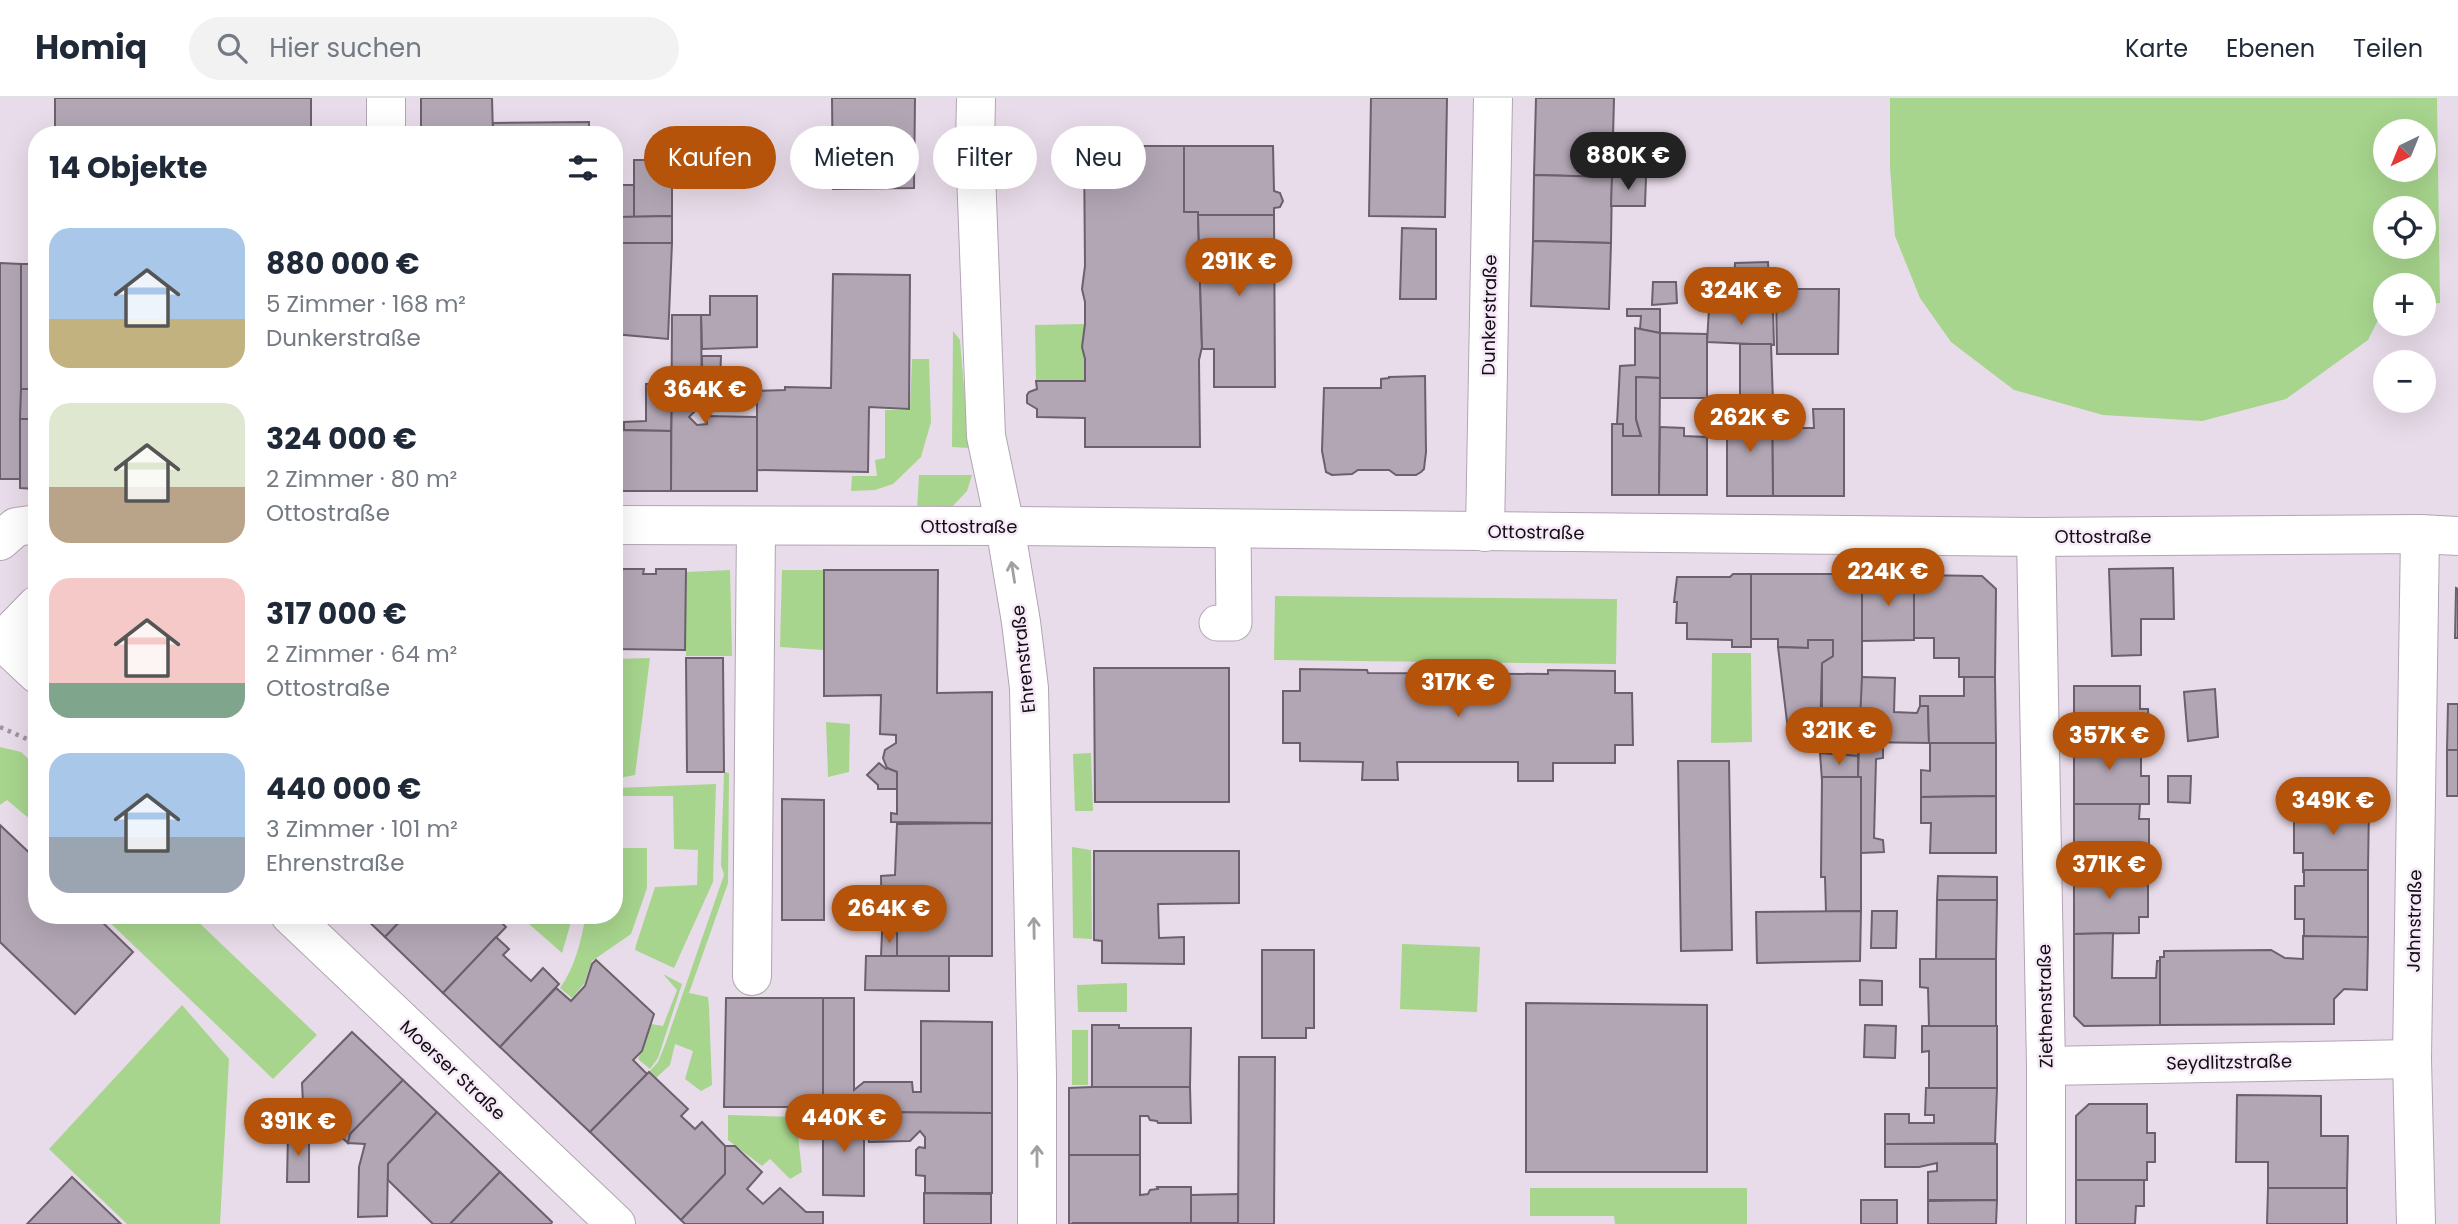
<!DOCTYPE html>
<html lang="de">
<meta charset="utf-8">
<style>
:root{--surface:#fff;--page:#f2f2f3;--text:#1f2937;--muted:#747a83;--line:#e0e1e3;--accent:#b45309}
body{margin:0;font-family:Poppins,sans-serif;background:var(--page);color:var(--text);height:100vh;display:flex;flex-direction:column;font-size:26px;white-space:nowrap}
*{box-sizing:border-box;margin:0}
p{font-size:23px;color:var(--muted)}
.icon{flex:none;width:38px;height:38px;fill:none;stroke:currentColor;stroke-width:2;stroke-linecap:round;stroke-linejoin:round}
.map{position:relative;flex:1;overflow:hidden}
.details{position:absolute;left:28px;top:28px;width:595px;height:798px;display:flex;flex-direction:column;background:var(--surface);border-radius:28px;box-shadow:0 7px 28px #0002}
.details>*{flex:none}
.guide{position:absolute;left:644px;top:28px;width:665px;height:63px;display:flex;gap:14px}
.needle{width:46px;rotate:223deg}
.buttons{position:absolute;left:2373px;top:21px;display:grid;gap:14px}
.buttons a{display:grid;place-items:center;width:63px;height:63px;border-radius:50%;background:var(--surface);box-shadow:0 7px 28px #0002;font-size:35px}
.price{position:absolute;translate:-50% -60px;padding:0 16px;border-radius:24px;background:var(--accent);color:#fff;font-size:23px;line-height:46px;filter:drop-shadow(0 2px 4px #0008)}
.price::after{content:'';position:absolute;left:50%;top:42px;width:21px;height:16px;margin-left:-10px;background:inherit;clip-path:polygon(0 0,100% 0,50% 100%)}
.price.on{background:#222;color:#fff}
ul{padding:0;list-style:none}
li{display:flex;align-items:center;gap:21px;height:175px;padding:0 21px}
li span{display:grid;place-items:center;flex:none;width:196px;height:140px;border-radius:21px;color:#555}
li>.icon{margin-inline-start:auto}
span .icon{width:84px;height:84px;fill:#fffc;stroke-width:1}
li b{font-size:30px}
h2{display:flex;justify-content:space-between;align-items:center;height:84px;padding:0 21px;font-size:30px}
.chip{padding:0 24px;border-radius:32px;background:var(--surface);box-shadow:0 7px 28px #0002;font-size:24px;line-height:63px}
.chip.on{background:var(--accent);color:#fff}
header{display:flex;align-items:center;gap:42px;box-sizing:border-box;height:98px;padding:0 35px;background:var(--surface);border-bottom:2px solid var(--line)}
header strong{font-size:33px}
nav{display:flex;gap:38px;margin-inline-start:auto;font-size:24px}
.search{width:490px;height:63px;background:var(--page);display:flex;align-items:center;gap:18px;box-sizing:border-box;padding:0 24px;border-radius:38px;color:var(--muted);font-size:26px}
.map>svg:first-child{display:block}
.green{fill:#a7d58d;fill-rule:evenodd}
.building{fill:#b2a6b4;stroke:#6b606c;stroke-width:2}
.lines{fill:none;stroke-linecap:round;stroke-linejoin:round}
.pedestrian-casing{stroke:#b1a5b3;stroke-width:37}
.minor-casing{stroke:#b1a5b3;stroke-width:40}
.secondary-casing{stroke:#b1a5b3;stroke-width:40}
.path{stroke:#9e949e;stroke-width:4.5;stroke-dasharray:3.5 5;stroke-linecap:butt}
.pedestrian{stroke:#fff;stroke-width:35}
.minor{stroke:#fff;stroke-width:38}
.secondary{stroke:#fff;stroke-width:38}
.oneway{stroke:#a19fa1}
.labels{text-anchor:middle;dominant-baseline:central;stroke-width:5;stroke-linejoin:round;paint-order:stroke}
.street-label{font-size:18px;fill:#130e13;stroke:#f6e9f8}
</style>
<header>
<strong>Homiq</strong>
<div class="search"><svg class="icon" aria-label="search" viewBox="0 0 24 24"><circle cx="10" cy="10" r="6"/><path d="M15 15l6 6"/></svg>Hier suchen</div>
<nav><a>Karte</a><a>Ebenen</a><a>Teilen</a></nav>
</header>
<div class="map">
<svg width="2458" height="1126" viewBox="0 0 2458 1126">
<rect width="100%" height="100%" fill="#e9dcea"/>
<g class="green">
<path d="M1890,0h547l3,205 -16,1v-19h-39v21l-17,34 -82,59 -84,22 -99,-6 -89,-25 -63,-48 -31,-44 -25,-62 -5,-69zM2385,33h39v39h-39zM2385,110h39v39h-39z"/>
<path d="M1085,226c-4,20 0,37 0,57h-49l-1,-56z"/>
<path d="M953,233l7,9 9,108 -17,-1z"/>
<path d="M912,261h17l2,63 -10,35 -28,27 -18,6 -24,1 1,-15h25l-2,-16 10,-2v-48h25z"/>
<path d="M919,377h53l-5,16 -16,17 -34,2z"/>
<path d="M730,472l2,86h-46v-84z"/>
<path d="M782,472h42l-1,80 -43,-3z"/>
<path d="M1275,498l342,3 -1,65 -342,-4z"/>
<path d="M1712,555h39l1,89 -41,1z"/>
<path d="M650,560l-15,117 -21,4v-120z"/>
<path d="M826,624l24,2 -1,48 -21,5z"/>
<path d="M0,649l21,5 16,15v58l-30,-25 -7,5z"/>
<path d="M1091,655l2,58h-18l-2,-57z"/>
<path d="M724,674l5,1 -1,110 -39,110 19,4 1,10 3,78 -11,6 -16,-12 8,-28 -18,-7 -5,21 -14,13 -7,-6 9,-10 7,-17 59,-170 -3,-10z"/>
<path d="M716,686l-3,98 -39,86 -39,-18 1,-5 19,-58 42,-2 1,-35 -24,-1 -1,-53h-58l1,-8z"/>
<path d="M1072,749l19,3 1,89 -19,-1z"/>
<path d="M614,750h33v40l-16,46 -39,27 -8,23 -12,14 -12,-10c15,-21 21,-47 26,-73h28z"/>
<path d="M102,817h89l126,120 -44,44z"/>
<path d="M573,817l-11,38 -42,-37v-1z"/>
<path d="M1402,846l78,3 -3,65 -77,-3z"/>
<path d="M663,876l19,10 -24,74 -8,11 -12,-10 13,-35 12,2 14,-36z"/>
<path d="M1127,885v29h-49l-1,-27z"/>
<path d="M182,907l47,54 -9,165h-93l-78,-75z"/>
<rect x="1072" y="932" width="16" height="55"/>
<path d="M728,1017l68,2 6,55 -12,7 -20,-20 -8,7 -34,-26z"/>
<path d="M1530,1090h217v36h-132l-1,-8h-84z"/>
</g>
<g class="building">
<rect x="55" y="0" width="256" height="37"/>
<path d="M421,0h71l1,37h-72z"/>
<path d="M832,0h83l-1,90 -81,1z"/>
<path d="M1371,0h76l-2,119 -76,-1z"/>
<path d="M1536,0h78l-2,79 -78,-2z"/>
<path d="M589,24v13h-96v-12z"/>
<path d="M1084,48h100v66h14v3l4,132 -3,13 1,87h-115v-29l-48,-1v-8l-10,-6v-8l2,-3 8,-3 -1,-8h49v-22l-3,-12 3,-23v-22l-3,-13 3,-23z"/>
<path d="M1184,48h89l1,45 6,2 3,8 -3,6 -6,1v7h-76v-3h-14z"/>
<path d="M634,62h38v56l-38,1z"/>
<path d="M1534,77l78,2 -1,66 -78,-2z"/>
<path d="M1612,79h34l-1,29h-34z"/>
<rect x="614" y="87" width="20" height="32"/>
<path d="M1198,117h76l1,172h-61v-38h-12v-2z"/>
<path d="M672,118v27h-58v-26z"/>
<path d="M1402,130l34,1v70h-36z"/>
<path d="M1533,143l78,2 -2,66 -78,-3z"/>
<path d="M614,145h58l-4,96 -54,-5z"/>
<path d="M1768,164l1,28 -35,-2 1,-25z"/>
<path d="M0,165l21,1v215h-21z"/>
<rect x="21" y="166" width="16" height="125"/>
<path d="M833,176l77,1 -1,134 -40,-2 -1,65 -111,-2v-79l28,-1v-3l46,1z"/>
<path d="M1653,184h23l1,21 -25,2z"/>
<path d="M1776,191h63l-1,65h-61z"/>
<path d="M710,198h47v51l-55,2 -1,-34h9z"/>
<path d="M1627,211h33v24l-20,-4 1,-13h-14z"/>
<path d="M1709,211l64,1 1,35 -67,-3z"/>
<path d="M672,217h29l1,89 -13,13 8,8 10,-1v-8l50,1v74h-86z"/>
<path d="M1635,230l25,5v45l-24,-1v42l5,17h-18v-12h-6l3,-58 15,-1z"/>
<path d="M1660,235l47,1v64h-47z"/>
<path d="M1740,246h31l2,58 -33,-1z"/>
<path d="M702,258h19l-1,24h-18z"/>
<path d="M1425,278l1,76 -2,17 -3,3 -5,3h-20l-7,-5h-31l-6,4 -20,1 -6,-3 -4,-21 2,-63h57v-9l8,-1v-1z"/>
<path d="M1636,279l24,1 -1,117h-47v-71h11v12h18l-5,-17z"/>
<path d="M672,285l-1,48 -47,-1v-8l22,-1v-37z"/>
<path d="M21,291h16v30h-17z"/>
<path d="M1772,311h22l1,19h19l-1,-19h31v87h-71z"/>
<path d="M1729,313l43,1 1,84h-46v-59z"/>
<path d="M20,321h17v70l-17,-1z"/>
<path d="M1660,329l24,1v8l23,1v58h-48z"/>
<path d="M614,332l57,1v60h-57z"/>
<path d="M2173,470l1,51h-33v36l-29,1 -3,-87z"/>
<path d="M614,471h30l-1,5h13v-5h30l-1,81 -71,-1z"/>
<path d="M824,472h114l-1,123 55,-1v131l-101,-1v-9l6,1v-42l-10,-4 -4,-10 2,-8 11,-7v-8l-16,-1 1,-39 -57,1z"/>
<path d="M1733,476h18v73h-19v-7l-45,-1v-16h-11l1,-21h-3l3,-25h53z"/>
<path d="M1751,476h111v149h-40v-60l11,-7v-16h-25v8l-30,-1v-8h-27z"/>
<path d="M1862,476l52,1v65l-52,1z"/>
<path d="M1914,477l68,1 14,13 -1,88h-36v-19h-25v-20h-20z"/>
<path d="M2456,490l2,1v49h-3z"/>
<path d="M1808,542h25v16l-11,7 -2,69 -32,-2 -10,-83 30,1z"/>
<path d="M686,560h37l1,114h-37z"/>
<path d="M1094,570h135v134h-134z"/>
<path d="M1300,571l67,1 1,3 180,1v-4l67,1v22h17l1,52h-18v18h-62v18h-35v-19h-121l1,18h-36l1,-18 -63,-1v-18h-17v-52h17z"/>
<path d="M1862,579l33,1 -1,34 23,1 3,-7h8l1,37 -70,-1z"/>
<path d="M1964,579h31l1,66h-67l-1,-37h-8v-10h44z"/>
<path d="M2074,588h66v23h8l1,31 -75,-1z"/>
<path d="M2215,591l3,48 -30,4 -4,-49z"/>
<path d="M2448,606h10v46h-11z"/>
<path d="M1822,625h40l-4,33 -38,-3z"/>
<path d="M2074,641h67v37h8v28h-75z"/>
<path d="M1859,644h24v16l-7,1 -2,79 9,2 1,12 -23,1v-76h-3z"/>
<path d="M1930,645h66v53l-75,1v-27l9,1z"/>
<rect x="2447" y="652" width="11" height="46"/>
<path d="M1820,655l38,3v21l-36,4z"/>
<path d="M1678,663h51l3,189 -51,1z"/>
<path d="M879,665l7,6 1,-1 10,4v17h-19v-4l-11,-10z"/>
<path d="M2168,678h23l-1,27 -22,-1z"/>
<path d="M1822,679h39v134l-35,1 -1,-35h-4z"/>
<path d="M1996,698v57h-66l1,-30h-10v-26z"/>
<path d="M782,701l42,1v120h-42z"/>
<path d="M2304,705h65l-1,67 -65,2v-19h-9v-32h9z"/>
<path d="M2074,706h66l-1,15h10v33h-9l-1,18 -65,-1z"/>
<path d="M992,725v133h-95v-23h-15l-1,-57 14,-1 2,-51z"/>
<path d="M0,727l37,35v55h58l38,37 -58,62 -75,-72z"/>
<path d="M1094,753h145v52l-81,1 1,34 25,-1v27l-82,-1v-22l-8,-1z"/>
<path d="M2074,771h64v16h10v32h-9v16l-65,1z"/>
<path d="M2304,772h64v67h-64v-18h-9v-33h9z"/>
<path d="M1938,778l59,1v23h-60z"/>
<path d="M1937,802h60l-1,59h-60z"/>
<path d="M1861,813l-1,50 -103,2 -1,-51z"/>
<path d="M1872,813h25l-1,37h-25z"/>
<path d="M362,817h44l-21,22z"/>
<path d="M406,817h88l12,12 -63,66 -58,-56z"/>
<path d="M882,835h15v23h-16z"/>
<path d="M2113,835l-1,45h44l1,-17h3v64l-76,1 -10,-10v-82z"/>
<path d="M2303,838l65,1 -1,53 -23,-1 -10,10v25l-174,1v-68h4v-6l107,-1 14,8 18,1z"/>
<path d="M496,839l13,12 -6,6 28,26 12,-13 16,16 -59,63 -57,-54z"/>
<path d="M1262,852h52v78h-8v10h-44z"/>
<path d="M866,858h83v35l-84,-1z"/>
<path d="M1920,861h76v67h-67l-1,-38 -8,-1z"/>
<path d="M596,862l58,54 -12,37 -9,9 14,14 -57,58 -90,-85 56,-59 15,13 14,-15 7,-22z"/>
<path d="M1860,882l22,1v24h-22z"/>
<path d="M726,900h97l1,109h-100z"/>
<path d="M823,900h31v92l10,-8h48l1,10h8v-71l71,1v91l-169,-1z"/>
<path d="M1526,905l181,2v167h-181z"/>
<path d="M1092,927h27v3h72l-1,59h-98z"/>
<path d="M1865,927l31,1 -1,32 -31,-1z"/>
<path d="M1922,928h75v62l-68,1v-38l-7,1z"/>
<path d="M352,934l51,48 -53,54 -2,9 -45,-40 -1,-20z"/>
<path d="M1239,959h36l-1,167h-36z"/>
<path d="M649,974l39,37 -7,7 14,13 7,-7 23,24v28l-44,46 -91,-88z"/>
<path d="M403,982l34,32 -49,52 -1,52 -29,1 1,-50 6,-23 -17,-1 2,-9z"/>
<path d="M1092,989h98l1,36h-33l-1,-2 -7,-1 -2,-4h-8v39h-71v-67z"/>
<path d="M1926,990h71l-2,55 -110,1v-30h24v9h25v-8h-9z"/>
<path d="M2237,997l84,1v40h27l-1,52h-79v-26h-32z"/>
<path d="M2089,1006h58v29h8v29h-8v18h-71v-64z"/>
<path d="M437,1014l63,60 -50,52h-17l-45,-44v-16z"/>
<path d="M823,1014h41v84l-41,-1z"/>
<path d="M864,1014l128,1v80h-67v-17l-9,-1v-25l3,-3 6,1v-11l-5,-6 -10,10 -41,1 -1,-7h-4z"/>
<path d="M288,1035h21v49h-22z"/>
<path d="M1885,1046h112v56h-69v-28l9,-1v-8l-18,4h-34z"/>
<path d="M725,1048h10l27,26 -15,17 16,15 17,-16 26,24h17v12h-138l-4,-4 44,-46z"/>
<path d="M1069,1057h71v40l8,-1 2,-4 8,-1 -1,-2h34v36l-122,1z"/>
<path d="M500,1074l52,50 -1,2h-101z"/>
<path d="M72,1079l49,47h-94z"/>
<path d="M2076,1082h71h-3v26h-8l-1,18h-59z"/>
<path d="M2268,1090h79v36h-80z"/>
<path d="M924,1095l67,1v30h-67z"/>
<path d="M1238,1096v29h-47v-28z"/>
<rect x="1861" y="1102" width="36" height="24"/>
<path d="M1997,1102l-1,24h-68v-23z"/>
<path d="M1073,1125h118l5,1h-123z"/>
</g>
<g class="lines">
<g class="pedestrian-casing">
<path id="pedestrian" d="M1217,525h17l-1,-94"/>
</g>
<g class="minor-casing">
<g id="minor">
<path d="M976,0l-1,48 11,290 19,90 16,96 8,66 8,388v148"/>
<path d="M386,37v-37"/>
<path d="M614,427l391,1 1031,11 384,-3 38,2"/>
<path d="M1485,434l8,-434"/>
<path d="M2036,439l10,529v158"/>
<path d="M0,443l16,-14 21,-3"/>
<path d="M0,545l37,-38"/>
<path d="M752,878l4,-450"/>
<path d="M2046,968l366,-7"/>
<path d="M2416,1126l-4,-165 8,-525"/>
</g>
</g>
<g class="secondary-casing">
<g id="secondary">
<path d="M0,541l37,35"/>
<path d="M290,817l326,309"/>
</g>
</g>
<path class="path" d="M0,629l29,13 8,-8"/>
<use href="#pedestrian" class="pedestrian"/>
<use href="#minor" class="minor"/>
<use href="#secondary" class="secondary"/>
</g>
<defs><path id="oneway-shaft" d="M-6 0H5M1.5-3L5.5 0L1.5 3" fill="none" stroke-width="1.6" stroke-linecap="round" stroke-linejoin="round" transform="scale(1.75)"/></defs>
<g class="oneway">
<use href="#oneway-shaft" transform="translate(1013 474) rotate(-99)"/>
<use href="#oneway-shaft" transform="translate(1034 830) rotate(-91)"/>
<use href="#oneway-shaft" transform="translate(1037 1058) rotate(-90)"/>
</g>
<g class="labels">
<g class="street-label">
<text transform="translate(1489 217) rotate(-89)">Dunkerstraße</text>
<text x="969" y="428">Ottostraße</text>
<text transform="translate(1536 434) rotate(1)">Ottostraße</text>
<text x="2103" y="438">Ottostraße</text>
<text transform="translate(1023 561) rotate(-96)">Ehrenstraße</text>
<text transform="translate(2414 823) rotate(-89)">Jahnstraße</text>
<text transform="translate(2045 908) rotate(-91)">Ziethenstraße</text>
<text transform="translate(2229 964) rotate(-1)">Seydlitzstraße</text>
<text transform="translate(453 972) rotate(43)">Moerser Straße</text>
</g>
</g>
</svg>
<div class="buttons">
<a><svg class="needle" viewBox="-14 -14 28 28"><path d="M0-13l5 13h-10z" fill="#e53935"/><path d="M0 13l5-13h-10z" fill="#747a83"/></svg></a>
<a><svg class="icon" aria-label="locate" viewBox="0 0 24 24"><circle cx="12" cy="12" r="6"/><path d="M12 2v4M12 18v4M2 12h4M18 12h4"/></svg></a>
<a>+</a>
<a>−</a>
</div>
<b class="price on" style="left:1628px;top:94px">880K €</b>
<b class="price" style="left:1239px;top:200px">291K €</b>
<b class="price" style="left:1741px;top:229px">324K €</b>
<b class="price" style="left:705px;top:328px">364K €</b>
<b class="price" style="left:1750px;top:356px">262K €</b>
<b class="price" style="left:1888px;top:510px">224K €</b>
<b class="price" style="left:1458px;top:621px">317K €</b>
<b class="price" style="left:1839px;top:669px">321K €</b>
<b class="price" style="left:2109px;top:674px">357K €</b>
<b class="price" style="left:2333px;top:739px">349K €</b>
<b class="price" style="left:2109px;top:803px">371K €</b>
<b class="price" style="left:889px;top:847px">264K €</b>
<b class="price" style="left:844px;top:1056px">440K €</b>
<b class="price" style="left:298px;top:1060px">391K €</b>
<div class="guide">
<a class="chip on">Kaufen</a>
<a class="chip">Mieten</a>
<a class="chip">Filter</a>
<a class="chip">Neu</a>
</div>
<section class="details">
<h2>14 Objekte<svg class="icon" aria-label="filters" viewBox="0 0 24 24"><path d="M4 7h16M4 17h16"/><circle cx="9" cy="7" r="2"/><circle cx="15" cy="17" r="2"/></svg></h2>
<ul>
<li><span style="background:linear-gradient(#a9c7e8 65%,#c2b280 0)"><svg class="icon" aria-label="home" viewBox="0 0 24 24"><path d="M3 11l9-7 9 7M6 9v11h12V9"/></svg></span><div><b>880 000 €</b><p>5 Zimmer · 168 m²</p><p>Dunkerstraße</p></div></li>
<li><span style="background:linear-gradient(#dfe7d0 60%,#b9a48a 0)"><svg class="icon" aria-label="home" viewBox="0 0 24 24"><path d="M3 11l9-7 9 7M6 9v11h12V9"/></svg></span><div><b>324 000 €</b><p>2 Zimmer · 80 m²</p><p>Ottostraße</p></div></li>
<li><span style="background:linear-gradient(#f6c9c9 75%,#7fa58c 0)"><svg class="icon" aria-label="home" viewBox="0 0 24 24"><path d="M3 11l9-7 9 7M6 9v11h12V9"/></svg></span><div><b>317 000 €</b><p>2 Zimmer · 64 m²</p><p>Ottostraße</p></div></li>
<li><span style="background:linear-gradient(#a9c7e8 60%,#9aa5b1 0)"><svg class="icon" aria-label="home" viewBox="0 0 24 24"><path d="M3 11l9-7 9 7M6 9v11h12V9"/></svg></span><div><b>440 000 €</b><p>3 Zimmer · 101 m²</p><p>Ehrenstraße</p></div></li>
</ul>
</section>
</div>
